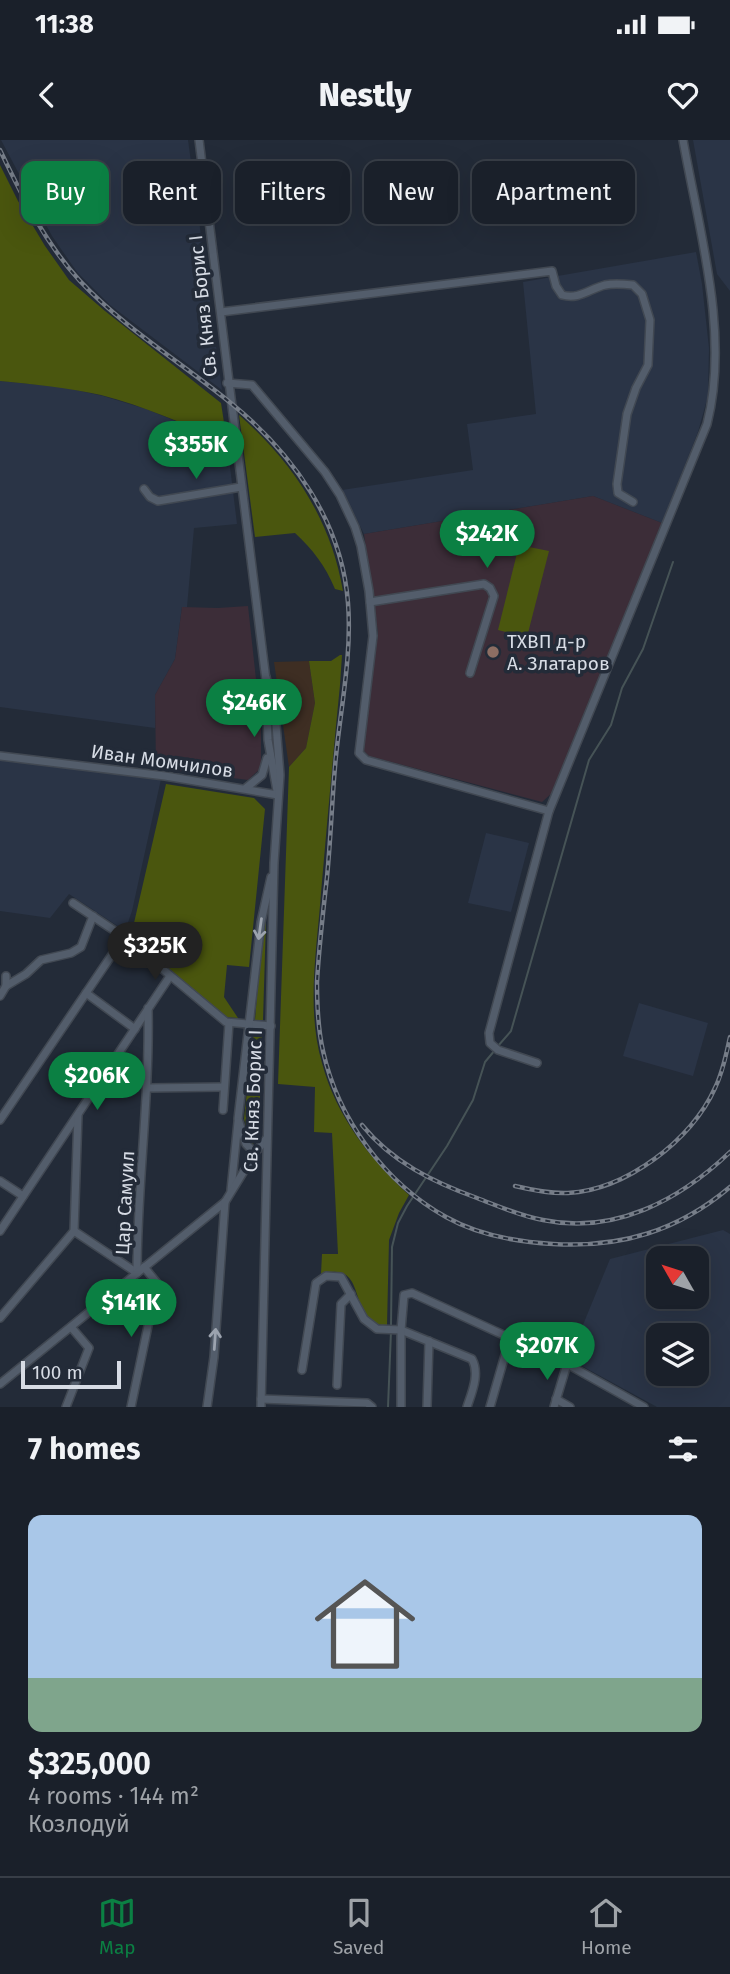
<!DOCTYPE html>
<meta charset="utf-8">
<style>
:root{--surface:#1a202a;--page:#272d36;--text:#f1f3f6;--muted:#9fa3a8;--line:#383e47;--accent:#0b8043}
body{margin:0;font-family:"Fira Sans",sans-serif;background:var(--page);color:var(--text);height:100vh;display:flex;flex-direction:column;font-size:26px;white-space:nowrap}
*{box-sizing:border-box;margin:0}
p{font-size:23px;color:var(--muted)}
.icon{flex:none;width:38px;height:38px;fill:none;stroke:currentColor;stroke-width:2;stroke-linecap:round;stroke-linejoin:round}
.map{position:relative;height:1267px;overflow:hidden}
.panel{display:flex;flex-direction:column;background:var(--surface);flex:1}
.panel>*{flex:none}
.guide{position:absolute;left:21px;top:21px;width:690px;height:63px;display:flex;gap:14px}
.needle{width:46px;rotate:309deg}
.buttons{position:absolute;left:646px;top:1106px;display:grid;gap:14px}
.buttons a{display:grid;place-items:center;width:63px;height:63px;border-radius:14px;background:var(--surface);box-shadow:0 7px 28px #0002,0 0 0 2px var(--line);font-size:35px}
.scale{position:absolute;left:21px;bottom:18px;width:100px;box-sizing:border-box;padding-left:7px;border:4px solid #d7dce5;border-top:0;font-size:19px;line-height:24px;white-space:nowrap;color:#d7dce5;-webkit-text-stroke:5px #232b38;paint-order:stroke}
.price{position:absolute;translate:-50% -60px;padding:0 16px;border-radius:24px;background:var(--accent);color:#fff;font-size:23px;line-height:46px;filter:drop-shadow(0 2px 4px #0008)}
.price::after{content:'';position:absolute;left:50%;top:42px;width:21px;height:16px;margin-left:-10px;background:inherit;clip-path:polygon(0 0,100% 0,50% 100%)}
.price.on{background:#222;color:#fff}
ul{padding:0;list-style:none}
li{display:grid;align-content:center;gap:14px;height:371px;padding:0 28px}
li+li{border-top:2px solid var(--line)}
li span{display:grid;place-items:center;height:217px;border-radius:14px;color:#555}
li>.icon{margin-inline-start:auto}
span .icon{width:126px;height:126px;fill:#fffc;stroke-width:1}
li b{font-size:30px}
h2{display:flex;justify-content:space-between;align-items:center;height:84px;padding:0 28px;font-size:30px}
.chip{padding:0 24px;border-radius:14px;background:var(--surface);box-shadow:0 7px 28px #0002,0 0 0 2px var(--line);font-size:24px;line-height:63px}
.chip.on{background:var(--accent);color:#fff}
.status{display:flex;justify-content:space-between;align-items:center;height:49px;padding:0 35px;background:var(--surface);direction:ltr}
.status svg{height:19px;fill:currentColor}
header{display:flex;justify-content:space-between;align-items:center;height:91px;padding:0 28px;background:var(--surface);font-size:32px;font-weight:800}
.tabs{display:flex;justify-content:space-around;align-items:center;height:98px;border-top:2px solid var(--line);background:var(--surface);font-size:19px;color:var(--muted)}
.tabs a{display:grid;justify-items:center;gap:4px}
.tabs .on{color:var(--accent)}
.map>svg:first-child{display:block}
.commercial{fill:#3e2e23}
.built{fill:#2a3446;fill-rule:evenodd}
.education{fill:#3c2d38}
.green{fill:#4a560e}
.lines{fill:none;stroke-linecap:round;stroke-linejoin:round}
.stream{stroke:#465356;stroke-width:2}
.minor-casing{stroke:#414852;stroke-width:10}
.minor{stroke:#535d6b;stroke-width:7}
.rail-casing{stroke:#767d88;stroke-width:4.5}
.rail{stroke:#232b38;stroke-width:2;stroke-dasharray:5;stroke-linecap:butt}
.oneway{stroke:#9ca3ae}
.education-dot{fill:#8d6e63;stroke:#232b38;stroke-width:2.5}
.labels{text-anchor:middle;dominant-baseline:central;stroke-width:7;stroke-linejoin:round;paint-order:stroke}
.street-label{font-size:19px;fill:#d7dce5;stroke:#232b38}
.poi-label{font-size:19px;fill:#d7dce5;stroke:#232b38;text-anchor:start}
</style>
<div class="status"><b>11:38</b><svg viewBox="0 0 49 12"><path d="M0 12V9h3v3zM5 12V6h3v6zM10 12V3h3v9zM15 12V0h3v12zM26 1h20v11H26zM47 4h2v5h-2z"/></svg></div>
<header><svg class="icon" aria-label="back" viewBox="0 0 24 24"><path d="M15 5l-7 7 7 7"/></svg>Nestly<svg class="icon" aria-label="heart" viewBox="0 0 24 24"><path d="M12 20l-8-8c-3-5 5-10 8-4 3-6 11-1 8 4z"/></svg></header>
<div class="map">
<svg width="730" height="1267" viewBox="0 0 730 1267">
<rect width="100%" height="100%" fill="#232b38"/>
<path class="commercial" d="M309,521l6,42 -9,45 -17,19 -15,-105z"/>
<g class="built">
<path d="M1,0h187l34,250 -112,-85 -33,-33 -25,-36z"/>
<path d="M693,0h37v151l-13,-17z"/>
<path d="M696,112l6,32 7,64 -1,48 -10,36 -36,91 -69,-27 -229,38 -22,-44 131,-20 -6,-46 69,-10 -13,-132z"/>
<path d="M0,241l62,6 41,9 43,13 81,33 10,82 -43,4 -7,79h-5l-7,52 -20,36v33l-155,-21z"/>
<path d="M0,619l161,20 -29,132 -7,20 -56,-37 -19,24 -50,-7z"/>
<path d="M486,693l43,10 -18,69 -43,-9z"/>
<path d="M639,863l69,20 -15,53 -70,-20z"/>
<path d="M723,1090l7,4v173h-73l-88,-48 41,-100zM658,1118h38v39h-38zM658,1195h38v39h-38z"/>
</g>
<g class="education">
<path d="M593,356l69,27 -110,270 -10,9 -173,-46 -6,-6 15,-117 -14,-99z"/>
<path d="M248,466l13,119v43l-13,12 -92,-12 -1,-73 20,-36 7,-52 36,1z"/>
</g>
<g class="green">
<path d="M0,25l18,36 27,45 24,34 36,31 116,92 6,39c-41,-17 -83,-36 -126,-47 -33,-7 -67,-11 -101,-14z"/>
<path d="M239,275c54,47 92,105 104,176l-8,-2c-10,-24 -22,-39 -40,-56l-40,4z"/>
<path d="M519,405l30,6 -22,86 -29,-7z"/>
<path d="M340,515h2l-2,30c-7,70 -13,139 -19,208 -4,56 -15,115 1,170 14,53 48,96 87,132l-10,18 -10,27 -2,86c-43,-4 -16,-67 -66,-52l1,-20h16l-6,-121 -18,-1 1,-45 -37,-3 11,-317 17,-19 9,-45 -6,-42h22z"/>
<path d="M166,644l88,14 11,11 -16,158 -22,-2 -3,32 14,21 -13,-1 -94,-81z"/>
<path d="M266,781l-3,99h-8l8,-98z"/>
<path d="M254,887l8,1 -3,104 -6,12 -3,-3 -6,-22z"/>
</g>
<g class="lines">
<g class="stream">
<path d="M498,906l13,-15 78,-271 22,-35 11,-37 21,-39 30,-87"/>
<path d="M391,1186l1,-79 6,-24 9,-17 40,-60 26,-46 12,-38 10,-12"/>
<path d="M388,1267l3,-76"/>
</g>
<g class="minor-casing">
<g id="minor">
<path d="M199,0l67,540"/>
<path d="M221,172l331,-41 4,15 6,9c17,5 27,-6 43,-10 9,-2 19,-1 28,0l9,9 8,26 -2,45 -12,23 -9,26 -10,70 1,9 15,9"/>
<path d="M227,243l25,2 73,87 15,23 15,32 6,19 8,45 4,45 -14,117 7,7 183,51"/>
<path d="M144,349l6,8 8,4 83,-14"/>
<path d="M370,462l114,-18 6,4 4,8 -24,77"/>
<path d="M266,552l2,48 9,51"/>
<path d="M0,616l165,20 113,19"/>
<path d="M246,648l16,-13 5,-17"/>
<path d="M73,763l51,34 102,85 45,4"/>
<path d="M6,846l20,-12 15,-14 30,-7 10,-6 12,-31"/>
<path d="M86,853l49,36"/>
<path d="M0,856l6,-10v-10"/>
<path d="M537,923l-39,-13 -8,-7 -1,-10 60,-222 158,-387c23,-90 -8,-194 -24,-284"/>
<path d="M148,948l75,-1"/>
<path d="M223,970l6,-87"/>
<path d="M0,980l124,-183"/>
<path d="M255,1013l-9,-9 -8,-25 23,-197 10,-45"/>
<path d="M0,1041l23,15"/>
<path d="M231,1050l7,-68"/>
<path d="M0,1091l170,-255"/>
<path d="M74,1091l63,42"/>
<path d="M137,1133c0,-88 13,-176 11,-265"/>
<path d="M0,1178l74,-87 4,-116"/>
<path d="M302,1230l14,-87 10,-7 15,1 23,42 13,10 24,1 71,29c8,15 0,33 -5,48"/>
<path d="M0,1244l225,-182 30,-49 12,-15"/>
<path d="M337,1245l4,-81 10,-10"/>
<path d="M261,1259l106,4 5,4"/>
<path d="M556,1259l14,8"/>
<path d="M66,1267l23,-59 -18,-21"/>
<path d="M131,1267l26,-124 -13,-16"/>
<path d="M207,1267l7,-50 11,-155"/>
<path d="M261,1267l13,-544 6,-88 -5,-63 -9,-35"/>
<path d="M401,1267v-77l3,-35 8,-2 155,71 77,43"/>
<path d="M427,1267l2,-66"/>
<path d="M490,1267l20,-69"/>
<path d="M554,1267l13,-43"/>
</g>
</g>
<use href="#minor" class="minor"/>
<g class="rail-casing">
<g id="rail">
<path d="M0,10c22,46 45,93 80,131 44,47 102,82 152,123 61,50 110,118 116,199 4,51 -7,103 -12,153 -4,40 -5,81 -9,121 -4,35 -8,70 -10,105 0,23 1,47 6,69 15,68 62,132 123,166 32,18 71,25 107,27 68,4 125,-13 177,-57"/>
<path d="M362,985c30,37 71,57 115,73 21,8 43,18 66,22 71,15 137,-20 187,-68"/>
<path d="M515,1046c17,4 35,8 53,7 58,-3 124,-53 147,-105 8,-16 11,-33 15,-51"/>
</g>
</g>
<use href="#rail" class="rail"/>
</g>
<defs><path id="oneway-shaft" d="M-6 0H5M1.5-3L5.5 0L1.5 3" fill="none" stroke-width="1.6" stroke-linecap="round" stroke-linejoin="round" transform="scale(1.75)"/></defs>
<g class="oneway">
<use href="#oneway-shaft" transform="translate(260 789) rotate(98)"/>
<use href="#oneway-shaft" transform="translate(215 1199) rotate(-86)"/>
</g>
<circle class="education-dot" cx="493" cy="512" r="7"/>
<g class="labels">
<g class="street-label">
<text transform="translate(203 166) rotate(-96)">Св. Княз Борис I</text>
<text transform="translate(162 621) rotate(8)">Иван Момчилов</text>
<text transform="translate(253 961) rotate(-88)">Св. Княз Борис I</text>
<text transform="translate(125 1063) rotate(-87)">Цар Самуил</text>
</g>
<g class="poi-label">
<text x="507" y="501">ТХВП д-р<tspan x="507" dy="22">А. Златаров</tspan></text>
</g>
</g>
</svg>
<div class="buttons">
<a><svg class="needle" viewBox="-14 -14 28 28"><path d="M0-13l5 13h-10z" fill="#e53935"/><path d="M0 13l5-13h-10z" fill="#9fa3a8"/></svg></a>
<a><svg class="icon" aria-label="layers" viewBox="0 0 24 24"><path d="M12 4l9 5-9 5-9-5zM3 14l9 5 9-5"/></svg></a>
</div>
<div class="scale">100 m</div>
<b class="price" style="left:196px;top:341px">$355K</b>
<b class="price" style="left:487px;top:430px">$242K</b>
<b class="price" style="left:254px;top:599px">$246K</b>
<b class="price on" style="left:155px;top:842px">$325K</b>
<b class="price" style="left:97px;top:972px">$206K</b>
<b class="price" style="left:131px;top:1199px">$141K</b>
<b class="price" style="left:547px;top:1242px">$207K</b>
<div class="guide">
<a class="chip on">Buy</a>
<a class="chip">Rent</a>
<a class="chip">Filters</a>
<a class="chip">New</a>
<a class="chip">Apartment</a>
</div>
</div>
<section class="panel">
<h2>7 homes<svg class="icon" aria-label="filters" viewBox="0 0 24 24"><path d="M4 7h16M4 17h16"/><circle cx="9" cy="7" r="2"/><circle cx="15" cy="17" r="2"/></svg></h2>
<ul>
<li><span style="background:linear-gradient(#a9c7e8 75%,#7fa58c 0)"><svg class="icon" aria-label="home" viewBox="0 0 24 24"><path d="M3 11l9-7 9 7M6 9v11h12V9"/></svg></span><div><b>$325,000</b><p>4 rooms · 144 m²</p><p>Козлодуй</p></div></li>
</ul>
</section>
<nav class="tabs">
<a class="on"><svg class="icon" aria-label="map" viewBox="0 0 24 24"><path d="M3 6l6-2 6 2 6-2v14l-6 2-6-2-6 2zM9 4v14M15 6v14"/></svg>Map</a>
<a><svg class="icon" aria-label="saved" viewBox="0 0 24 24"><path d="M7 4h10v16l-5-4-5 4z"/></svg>Saved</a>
<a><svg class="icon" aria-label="home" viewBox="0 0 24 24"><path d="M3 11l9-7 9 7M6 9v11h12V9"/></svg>Home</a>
</nav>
